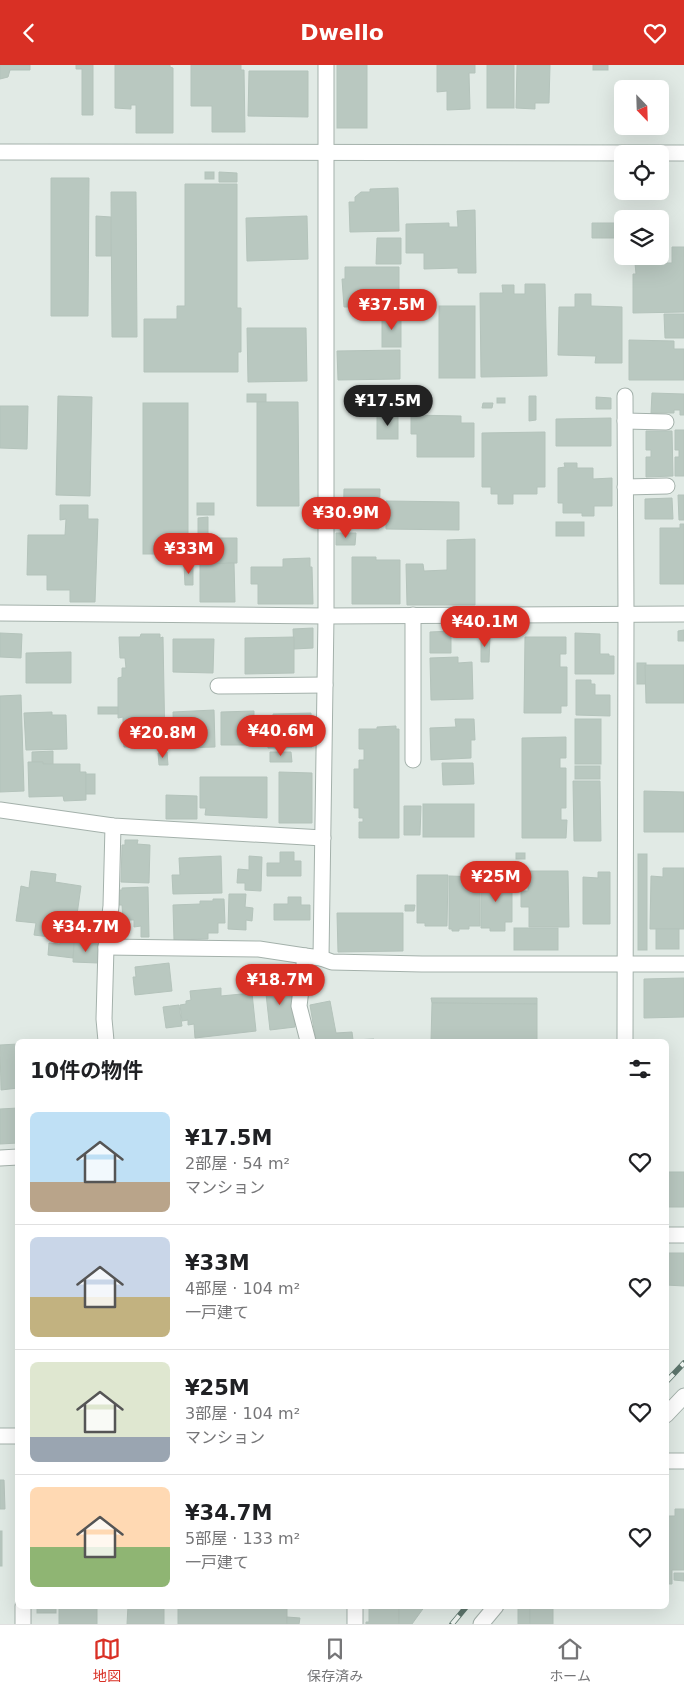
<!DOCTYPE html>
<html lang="ja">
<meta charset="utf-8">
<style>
:root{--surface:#fff;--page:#f2f2f2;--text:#202124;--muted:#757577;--line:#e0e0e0;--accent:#d93025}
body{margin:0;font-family:"DejaVu Sans","Noto Sans JP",sans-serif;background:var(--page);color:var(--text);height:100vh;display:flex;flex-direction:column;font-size:19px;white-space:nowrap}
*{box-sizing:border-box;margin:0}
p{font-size:16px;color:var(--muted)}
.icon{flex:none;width:28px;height:28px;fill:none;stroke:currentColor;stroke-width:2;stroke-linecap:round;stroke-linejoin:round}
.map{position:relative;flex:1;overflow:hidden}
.panel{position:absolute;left:15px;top:974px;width:654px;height:570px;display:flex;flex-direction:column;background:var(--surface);border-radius:8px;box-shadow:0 5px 20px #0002}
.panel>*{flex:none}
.needle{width:32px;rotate:157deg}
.controls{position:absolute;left:614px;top:15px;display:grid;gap:10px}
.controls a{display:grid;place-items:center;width:55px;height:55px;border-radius:8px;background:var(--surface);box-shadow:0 5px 20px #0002;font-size:25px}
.price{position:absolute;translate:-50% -42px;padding:0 11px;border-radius:18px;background:var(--accent);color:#fff;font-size:16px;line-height:32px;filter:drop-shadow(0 1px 2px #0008)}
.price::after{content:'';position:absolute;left:50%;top:30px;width:15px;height:11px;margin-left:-8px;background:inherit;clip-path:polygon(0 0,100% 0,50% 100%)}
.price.active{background:#222;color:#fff}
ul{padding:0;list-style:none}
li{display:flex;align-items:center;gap:15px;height:125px;padding:0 15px}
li+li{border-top:1px solid var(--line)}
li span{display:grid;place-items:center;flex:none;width:140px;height:100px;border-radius:8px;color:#555}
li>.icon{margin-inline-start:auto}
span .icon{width:60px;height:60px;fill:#fffc;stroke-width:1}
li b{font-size:21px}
h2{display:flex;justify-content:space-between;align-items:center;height:60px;padding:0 15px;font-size:21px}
header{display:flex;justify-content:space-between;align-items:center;height:65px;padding:0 15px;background:var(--accent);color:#fff;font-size:22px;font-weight:600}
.tab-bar{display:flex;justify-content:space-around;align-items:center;height:70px;border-top:1px solid var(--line);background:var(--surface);font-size:14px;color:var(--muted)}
.tab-bar a{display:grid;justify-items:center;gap:2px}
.tab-bar .active{color:var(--accent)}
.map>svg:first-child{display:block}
.building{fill:#b9c8c0;stroke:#b4c3bb}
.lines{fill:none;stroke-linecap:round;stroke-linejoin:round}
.street-casing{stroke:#a4b1ab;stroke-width:17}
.street{stroke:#fff;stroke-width:15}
.rail-casing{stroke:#5d756c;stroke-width:5.5}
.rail{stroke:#f1f7f3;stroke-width:4;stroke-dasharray:11;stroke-linecap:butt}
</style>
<header><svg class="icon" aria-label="back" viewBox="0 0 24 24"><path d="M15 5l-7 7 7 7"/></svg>Dwello<svg class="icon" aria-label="heart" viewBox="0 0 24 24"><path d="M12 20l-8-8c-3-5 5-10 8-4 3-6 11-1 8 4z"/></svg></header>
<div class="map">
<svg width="684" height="1559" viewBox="0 0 684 1559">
<rect width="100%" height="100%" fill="#e1eae5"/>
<g class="building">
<path d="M0,0h30v5h-20l-2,7 -8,2z"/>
<path d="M76,0h17v50h-11v-46h-6z"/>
<path d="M115,0h55v2l3,1v65h-37v-28h-5v4l-16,-1z"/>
<path d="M191,0h50v5h3l1,62h-33v-26h-21z"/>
<rect x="337" y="0" width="30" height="63"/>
<path d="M437,0h38v8h-6l1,36 -23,1v-19l-10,1z"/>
<rect x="487" y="0" width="27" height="43"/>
<path d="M517,0h33l-1,38h-14v6l-19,-1z"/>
<rect x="593" y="0" width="15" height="5"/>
<path d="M249,6h59v46l-60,-1z"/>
<rect x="205" y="107" width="9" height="7"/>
<path d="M219,107l18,1v9h-18z"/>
<path d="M51,113h38l-1,138h-37z"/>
<path d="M185,119h52v124h4v44h-3v20h-94v-53h33v-13h8z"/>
<path d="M398,123l1,43 -49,1 -1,-30h6v-5l6,-5h9v-3z"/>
<path d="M111,127h25l1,145h-25z"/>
<path d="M475,145l1,63h-18v-5l-34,1v-16h-18v-29l43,-1v4h9l-1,-16z"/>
<path d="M96,151l15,1v39h-15z"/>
<path d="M307,151l1,43 -61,2 -1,-43z"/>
<path d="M592,158h23l-1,15h-22z"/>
<path d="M377,173h24v26h-25z"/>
<path d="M672,182h12v65l-51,1v-39h3l-1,-11h37z"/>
<path d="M345,202h54v40h-55l-2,-28h3z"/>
<path d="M525,219h20l2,92 -66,1 -1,-84h23l-1,-8h12v9h11z"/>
<path d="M575,229h16v12l31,1v56h-27l1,-7 -38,-1 1,-48h16z"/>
<rect x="439" y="241" width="36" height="72"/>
<rect x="382" y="249" width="19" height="33"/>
<path d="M664,249h20v24h-19z"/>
<path d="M247,263h59l1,53 -59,1z"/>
<path d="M629,275l45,1v8h10v31h-55z"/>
<path d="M400,285v29l-62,1 -1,-29z"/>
<path d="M652,328l32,1v21h-4v-5h-6v3h-23z"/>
<rect x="247" y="329" width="19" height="8"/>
<path d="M58,331l34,1 -2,99 -34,-1z"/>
<path d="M529,331h7v24l-7,1z"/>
<path d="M596,332l15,1v11h-15z"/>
<rect x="497" y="333" width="8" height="5"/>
<path d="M257,337h41l1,104h-42z"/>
<rect x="143" y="338" width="45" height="151"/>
<path d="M483,338h10l-1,5h-10z"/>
<path d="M0,341h28l-1,43 -27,-1z"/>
<rect x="377" y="350" width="21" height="24"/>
<path d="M411,350l50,1v7h13v34h-57v-23h-6z"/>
<path d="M611,353v28h-55v-27z"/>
<path d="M675,365h9v46h-9v-19h4v-7h-4z"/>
<path d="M646,366h26l1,45 -27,1v-20h5v-7h-5z"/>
<path d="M545,367v55h-8v7h-24v10h-15v-10h-7v-7h-9v-54z"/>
<path d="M564,398h13v5h16v11l19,-1v28h-18v10h-12v-3h-19v-10h-5v-35l7,-1z"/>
<path d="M344,424h36l-1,40 -36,-1z"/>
<path d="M678,430h6v25h-5z"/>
<path d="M672,433l1,21h-28v-20z"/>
<path d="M386,436l73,1v28l-73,-1z"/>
<rect x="197" y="438" width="17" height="12"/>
<path d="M60,440h28v14h10l-3,83h-25v-12h-23v-15h-20l1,-40h37l1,-16 -6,1z"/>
<path d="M208,452v20h-10v-19z"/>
<rect x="556" y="457" width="28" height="14"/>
<path d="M680,459h4v60h-24v-56h20z"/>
<path d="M336,468h20l-1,12h-19z"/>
<path d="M206,473h31v25l-32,1v-6h-8v-11h9z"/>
<path d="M475,474v66h-68l-1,-41h17l1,7 23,-1v-30z"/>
<path d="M352,492h24v3h24v44h-48z"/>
<path d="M310,493v9h2l1,37h-55v-20h-7v-17h32v-8z"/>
<path d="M234,498l1,39h-35v-38z"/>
<path d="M184,500h9v20h-8z"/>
<path d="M313,563v20l-19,1 -1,-20z"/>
<path d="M684,565v11h-6v-10z"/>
<path d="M451,566v22h-21v-21z"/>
<path d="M0,568l22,1 -1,24 -21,-1z"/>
<path d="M575,568l25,1v20h9v2h5v18h-39z"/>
<path d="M141,569h19v4l3,-1 2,110h-41l-1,-17h4v-4h-4v-9l-5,1v-40l4,-1v-9h4l-1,-10h-5l-1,-21h21z"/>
<path d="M481,569l9,1 -1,27h-8z"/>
<path d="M294,572v36l-49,1v-36z"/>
<path d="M525,572h41v17h-6v13h7v39h-6v7h-37z"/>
<path d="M173,574h41l-1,34 -40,-1z"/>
<path d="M71,587v31h-45v-30z"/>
<path d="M458,592v6l14,-1 1,37 -42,1 -1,-42z"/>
<rect x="637" y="598" width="9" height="21"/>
<path d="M645,600h39v38h-38z"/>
<path d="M576,615h15v4h4v11h15v21l-34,-1z"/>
<path d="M21,630l3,96 -24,1v-96z"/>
<rect x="98" y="642" width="20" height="7"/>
<path d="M214,645l1,37 -41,1 -1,-36z"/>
<path d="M254,646v34h-33v-33z"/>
<path d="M52,647v3h14l1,34 -41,1 -2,-37z"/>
<path d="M311,648l1,34 -44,1 -1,-19h7l-1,-15z"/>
<path d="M455,654h19l1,21h-4v18l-40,2 -1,-32 26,-1z"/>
<rect x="575" y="654" width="26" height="45"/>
<path d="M396,661v3h3v109h-40v-16h4v-4h-4v-10h-5v-39h5v-9h5v-11h-5v-20h18v-2z"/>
<path d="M566,672v21h-6v10h6v40h-5v12h6l-1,18h-44v-100z"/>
<path d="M53,686v14l-10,-1v-2h-11v-10z"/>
<path d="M167,687l1,13h-9l-1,-12z"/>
<path d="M270,687h21l1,10h-22z"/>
<path d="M28,697h15v2h37v8h6v28l-22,1 -1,-5 -34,1z"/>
<path d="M442,698h31l1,21 -31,1z"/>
<rect x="575" y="701" width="25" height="13"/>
<path d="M279,707l33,1v50h-33z"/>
<rect x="86" y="709" width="9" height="20"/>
<path d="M200,712h67v41l-62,-3 1,-7h-6z"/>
<path d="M573,716h27l1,60h-27z"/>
<path d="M644,726l40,1v40h-40z"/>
<path d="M166,730l31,1v23h-31z"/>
<rect x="423" y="739" width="51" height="33"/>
<path d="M404,741h17l-1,29h-16z"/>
<path d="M125,775h13l-1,4 13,1 -1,38 -28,-1 1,-37h3z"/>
<path d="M280,787h14v9h7v15h-34v-13h13z"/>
<rect x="516" y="788" width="9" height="6"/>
<rect x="638" y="789" width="9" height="96"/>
<path d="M221,791l1,37 -49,1 -1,-19h8l-1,-17z"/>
<path d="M249,791l13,1 -1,34 -16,-1v-7h-8l1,-14 11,1z"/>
<path d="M663,803h21v61h-34l1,-53 12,1z"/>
<path d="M31,806l25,3 -1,8 26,4 -6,43 -15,-2 -2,11 -24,-3 2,-12 -20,-2 5,-35 8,2z"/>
<path d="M528,806h40l1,56h-40v-20h-8v-16h7z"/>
<path d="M598,807h12v52h-27v-47l15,1z"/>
<path d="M417,810h31l-1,51h-22v-3h-8z"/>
<path d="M449,811l31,1v49h-11v3h-10v2h-7v-2h-3z"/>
<path d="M481,812l31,1v44h-7v9h-15v-3h-9z"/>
<path d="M148,822l1,50h-8v-11l-7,1v-7h-11l-1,-15h-3l-1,-15h4v-2z"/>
<path d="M229,829h17l-1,13 8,1 -1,13 -6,-1v10l-18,-1z"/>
<path d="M288,832h13v8h9v15h-36v-16h14z"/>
<path d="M213,834h11l1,24h-7v10h-10v6l-34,1 -1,-35 27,-1v-3h13z"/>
<path d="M405,840h10l-1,6h-9z"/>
<path d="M337,848h66v38l-65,1z"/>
<rect x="514" y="863" width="44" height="22"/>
<rect x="656" y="864" width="23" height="20"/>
<path d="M60,874l15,1 -2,18 -25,-3 1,-12 11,1z"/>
<path d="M74,877l25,2 -1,19 -25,-1z"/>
<path d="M169,898l3,28 -37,4 -2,-18h3l-1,-10z"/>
<path d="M282,901l1,16 -25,1 -1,-16z"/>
<path d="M684,913v39l-40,1v-39z"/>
<path d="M290,918l5,44 -25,3 -5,-45z"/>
<path d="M221,923v8l31,-3 4,38 -61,7 -1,-14 -6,1v-5l-6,1 -2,-16 6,-1v-3l5,-1 -1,-9z"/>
<path d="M431,933h106v6l-105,-1z"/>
<path d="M330,936l6,32 16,-1 1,8 21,-1v2h-58l-6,-36z"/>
<path d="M432,938l105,1v37h-106z"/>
<path d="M179,940l3,21 -16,2 -3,-21z"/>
<path d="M18,979v44l-17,2 -1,-45z"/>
<path d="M18,1043v35l-18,1v-35z"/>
<rect x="666" y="1107" width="18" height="35"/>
<path d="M666,1188h18v33l-18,-1z"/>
<path d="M0,1415h4l1,29h-5z"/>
<path d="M675,1444h9v61h-12v14h-6v-68h9z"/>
<rect x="0" y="1466" width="2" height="35"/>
<path d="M674,1508h10v8l-10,-1z"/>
<rect x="37" y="1541" width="19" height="7"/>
<rect x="59" y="1541" width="38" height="18"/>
<path d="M128,1541h36v18h-37z"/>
<rect x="178" y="1541" width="109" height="18"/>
<path d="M369,1541h30v18h-33v-2h3z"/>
<path d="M399,1541h26l-13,18h-13z"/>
<rect x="518" y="1541" width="12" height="18"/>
<rect x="530" y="1541" width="23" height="18"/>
<path d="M287,1552l13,1 -1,6h-12z"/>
</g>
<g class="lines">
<g class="street-casing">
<g id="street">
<path d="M0,87l684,1"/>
<path d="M625,331l1,218 -1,427"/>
<path d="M625,356l41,1"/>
<path d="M625,422l42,-1"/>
<path d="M0,548l326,3 358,-2"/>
<path d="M413,550v145"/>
<path d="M218,621l107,-1"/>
<path d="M0,745l113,16 210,12"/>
<path d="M106,882l153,2 46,7"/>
<path d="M321,893l11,4 90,2h262"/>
<path d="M106,976l-2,-22 2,-72 5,-41 2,-80"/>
<path d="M308,976l-9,-35 6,-50 16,2 5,-342v-551"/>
<path d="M0,1093l18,-1"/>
<path d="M666,1170h18"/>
<path d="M666,1350l18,-19"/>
<path d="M0,1371h18"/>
<path d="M666,1396h18"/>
<path d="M23,1559v-18"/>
<path d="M355,1559v-18"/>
<path d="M481,1559l15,-18"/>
</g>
</g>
<use href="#street" class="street"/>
<g class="rail-casing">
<g id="rail">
<path d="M666,1317l18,-19"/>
<path d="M452,1559l15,-18"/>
</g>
</g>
<use href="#rail" class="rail"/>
</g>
</svg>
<div class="controls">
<a><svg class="needle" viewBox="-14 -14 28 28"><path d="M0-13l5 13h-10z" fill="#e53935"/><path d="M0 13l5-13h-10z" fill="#757577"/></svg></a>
<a><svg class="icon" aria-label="locate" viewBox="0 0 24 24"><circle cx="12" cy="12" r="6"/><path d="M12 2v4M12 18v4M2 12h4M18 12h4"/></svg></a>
<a><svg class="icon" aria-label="layers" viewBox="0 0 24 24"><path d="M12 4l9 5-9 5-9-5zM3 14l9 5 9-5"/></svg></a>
</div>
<b class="price" style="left:392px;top:266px">¥37.5M</b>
<b class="price active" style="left:388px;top:362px">¥17.5M</b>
<b class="price" style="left:346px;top:474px">¥30.9M</b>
<b class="price" style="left:189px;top:510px">¥33M</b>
<b class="price" style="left:485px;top:583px">¥40.1M</b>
<b class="price" style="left:281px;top:692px">¥40.6M</b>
<b class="price" style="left:163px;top:694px">¥20.8M</b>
<b class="price" style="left:496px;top:838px">¥25M</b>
<b class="price" style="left:86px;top:888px">¥34.7M</b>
<b class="price" style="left:280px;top:941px">¥18.7M</b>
<section class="panel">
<h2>10件の物件<svg class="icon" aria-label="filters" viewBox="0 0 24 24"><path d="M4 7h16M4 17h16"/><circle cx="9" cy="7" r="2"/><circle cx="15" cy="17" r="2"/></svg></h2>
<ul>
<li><span style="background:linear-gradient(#bfe0f5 70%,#b9a48a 0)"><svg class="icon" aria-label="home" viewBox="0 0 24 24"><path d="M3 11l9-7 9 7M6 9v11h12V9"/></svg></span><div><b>¥17.5M</b><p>2部屋 · 54 m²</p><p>マンション</p></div><svg class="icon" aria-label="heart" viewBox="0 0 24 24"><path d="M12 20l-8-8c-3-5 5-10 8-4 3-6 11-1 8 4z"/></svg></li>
<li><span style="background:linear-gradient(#c9d6e8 60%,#c2b280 0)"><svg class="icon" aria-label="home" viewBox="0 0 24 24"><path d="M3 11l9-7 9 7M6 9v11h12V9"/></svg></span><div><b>¥33M</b><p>4部屋 · 104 m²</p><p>一戸建て</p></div><svg class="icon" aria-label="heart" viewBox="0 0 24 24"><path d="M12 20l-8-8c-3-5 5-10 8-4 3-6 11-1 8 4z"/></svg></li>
<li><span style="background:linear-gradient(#dfe7d0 75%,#9aa5b1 0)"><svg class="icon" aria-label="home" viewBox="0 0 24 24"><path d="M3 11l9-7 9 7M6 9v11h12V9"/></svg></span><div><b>¥25M</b><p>3部屋 · 104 m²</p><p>マンション</p></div><svg class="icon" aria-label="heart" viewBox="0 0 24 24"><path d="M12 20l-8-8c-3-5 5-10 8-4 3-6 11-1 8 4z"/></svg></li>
<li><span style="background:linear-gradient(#ffd9b3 60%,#8fb573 0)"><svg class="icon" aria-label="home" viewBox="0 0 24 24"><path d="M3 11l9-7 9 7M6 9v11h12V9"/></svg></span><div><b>¥34.7M</b><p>5部屋 · 133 m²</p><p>一戸建て</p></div><svg class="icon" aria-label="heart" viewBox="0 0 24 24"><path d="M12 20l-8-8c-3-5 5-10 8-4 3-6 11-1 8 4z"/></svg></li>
</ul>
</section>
</div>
<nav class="tab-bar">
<a class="active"><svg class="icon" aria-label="map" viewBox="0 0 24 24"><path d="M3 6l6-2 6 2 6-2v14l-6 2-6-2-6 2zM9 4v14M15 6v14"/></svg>地図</a>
<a><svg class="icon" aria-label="saved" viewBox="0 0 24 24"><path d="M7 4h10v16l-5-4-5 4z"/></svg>保存済み</a>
<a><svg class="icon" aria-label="home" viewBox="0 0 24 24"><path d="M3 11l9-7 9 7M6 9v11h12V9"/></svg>ホーム</a>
</nav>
